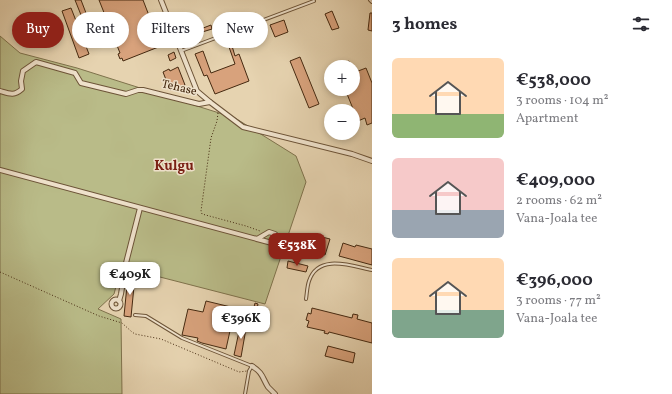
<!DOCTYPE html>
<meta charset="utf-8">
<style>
:root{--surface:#fff;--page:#f7f7f7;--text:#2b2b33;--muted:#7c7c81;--accent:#8f2418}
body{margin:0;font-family:Vollkorn,serif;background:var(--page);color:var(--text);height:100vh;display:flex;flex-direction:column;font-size:15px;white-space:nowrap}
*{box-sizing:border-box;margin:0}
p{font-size:13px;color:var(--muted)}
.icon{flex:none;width:22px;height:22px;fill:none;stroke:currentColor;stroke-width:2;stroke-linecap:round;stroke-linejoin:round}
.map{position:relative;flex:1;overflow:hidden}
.sheet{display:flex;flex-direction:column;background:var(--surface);width:300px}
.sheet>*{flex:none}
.top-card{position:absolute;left:12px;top:12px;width:300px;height:36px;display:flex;gap:8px}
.fabs{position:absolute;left:324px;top:60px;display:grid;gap:8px}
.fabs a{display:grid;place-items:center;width:36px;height:36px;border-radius:50%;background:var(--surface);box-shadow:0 2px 6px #0003;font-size:20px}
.price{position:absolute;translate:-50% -34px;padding:0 9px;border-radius:8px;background:#fff;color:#222;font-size:13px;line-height:26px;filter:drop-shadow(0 1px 2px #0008)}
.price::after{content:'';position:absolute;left:50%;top:24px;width:12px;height:9px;margin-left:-6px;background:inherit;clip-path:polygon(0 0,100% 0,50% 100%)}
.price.on{background:var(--accent);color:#fff}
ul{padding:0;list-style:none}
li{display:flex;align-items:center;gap:12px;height:100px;padding:0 20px}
li span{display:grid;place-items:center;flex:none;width:112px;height:80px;border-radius:6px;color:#555}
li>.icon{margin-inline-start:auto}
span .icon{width:48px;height:48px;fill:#fffc;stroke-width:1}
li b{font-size:17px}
h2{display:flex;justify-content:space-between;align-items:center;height:48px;padding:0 20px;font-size:17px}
.tag{padding:0 14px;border-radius:18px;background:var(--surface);box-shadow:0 2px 6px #0003;font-size:14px;line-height:36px}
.tag.on{background:var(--accent);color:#fff}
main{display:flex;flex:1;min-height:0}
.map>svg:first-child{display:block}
.green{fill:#b9bb88;stroke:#7f724c}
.building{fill:#d8a27c;stroke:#452910}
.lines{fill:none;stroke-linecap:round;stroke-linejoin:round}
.lane-casing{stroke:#6d5438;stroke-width:4}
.street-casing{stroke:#6d5438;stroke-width:6}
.path{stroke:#452910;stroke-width:1;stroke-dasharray:1 2;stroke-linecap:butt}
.lane{stroke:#efe2cc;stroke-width:2}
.street{stroke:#efe2cc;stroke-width:4}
.labels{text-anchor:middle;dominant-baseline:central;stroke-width:3;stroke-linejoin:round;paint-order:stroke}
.street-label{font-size:12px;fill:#452910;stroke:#efe2cc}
.quarter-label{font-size:14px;font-weight:bold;fill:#7a1f14;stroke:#efe2cc}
</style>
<main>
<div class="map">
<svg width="372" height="394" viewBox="0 0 372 394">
<rect width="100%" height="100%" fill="#e6d3b0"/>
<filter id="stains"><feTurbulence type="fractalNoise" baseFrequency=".005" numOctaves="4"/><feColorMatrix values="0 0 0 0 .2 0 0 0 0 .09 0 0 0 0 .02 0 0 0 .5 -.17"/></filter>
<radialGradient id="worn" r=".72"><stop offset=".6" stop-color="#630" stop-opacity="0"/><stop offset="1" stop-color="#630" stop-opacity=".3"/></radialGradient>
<path class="green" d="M0,36l20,17 57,15 158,50 61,38 10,26 -41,122 -144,-37 -7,27 -16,15 23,10 1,75h-122z"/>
<g class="building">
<path d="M75,0h6l5,13 -5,2z"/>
<path d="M99,0h44l15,39 2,-1 1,5 -1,1 1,2 -38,15 -1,-3 -2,1 -2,-5 2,-1z"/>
<path d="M71,8l18,46 -10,4 -17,-47z"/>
<path d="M332,11l7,17 -7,2 -7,-16z"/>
<path d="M370,13h2v18l-4,-1z"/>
<path d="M284,20l4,12 -13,5 -5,-12z"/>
<path d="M211,25l1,4 -13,4 -1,-3z"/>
<path d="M232,46l3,10 4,-2 10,27 -34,13 -8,-19 -3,1 -9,-22 8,-3 8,22 24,-9 -6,-17z"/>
<path d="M174,52l2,6 -6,3 -2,-6z"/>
<path d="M300,57l19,47 -10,4 -19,-47z"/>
<path d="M349,61l2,6h-17z"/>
<path d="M178,67l7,18 -15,5 -7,-18 6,-3 1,2z"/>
<path d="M366,68l6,15v40l-5,2 -2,-7 -7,3 -13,-32h8v-16z"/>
<path d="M322,237l8,2 -5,16 -7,-2z"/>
<path d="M343,243l12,4 1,-2 16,4v16l-33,-9z"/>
<path d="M288,261l20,5 -2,6 -19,-4z"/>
<path d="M128,275l7,1 -4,41 -7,-1z"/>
<path d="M206,301l29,7 -9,41 -24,-6 -5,-2 1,-3 -16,-3 6,-26 15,3z"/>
<path d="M255,303l3,1 -3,14 -11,-3 -1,3 -3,-1 2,-7 9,3 1,-6h2z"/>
<path d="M312,308l40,10 1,-4 5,1 -1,4 15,4v20l-43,-11 -1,2 -4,-1 1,-2 -18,-4 2,-6 -3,-1 2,-7 3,1z"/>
<path d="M241,322l6,1 -6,34 -7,-2z"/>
<path d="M328,346l27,7 -2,10 -28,-7z"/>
</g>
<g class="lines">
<g class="lane-casing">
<g id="lane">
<path d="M370,0l2,2"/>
<path d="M181,51l133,-50"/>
<path d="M306,299c1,-6 1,-12 3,-18 9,-28 43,-15 63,-11"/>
<path d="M135,315l11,1 36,22 70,28 -3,5 -4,23"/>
</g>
</g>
<g class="street-casing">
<g id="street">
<path d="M161,0l36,91 13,11"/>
<path d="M0,91c10,3 14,5 22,-2l-1,-8 2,-10 13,-9 39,11 6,10 45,11 12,-4h5l56,14 11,-2 33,25 109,27 20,7"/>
<path d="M0,170l257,69 15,4 3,-9 -6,-2 -12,7"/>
<circle cx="116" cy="304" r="4.5"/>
<path d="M119,301l2,-7 5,-31 14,-55"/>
<path d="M252,366c11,7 10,11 16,21 2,2 5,5 7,7"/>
</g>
</g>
<g class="path">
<path d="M218,113l-1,8 -6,17 -10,73 1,3 44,12 14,5"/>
<path d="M0,272l99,44 23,7 10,9 3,2 26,5 78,33 8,-1"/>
</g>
<use href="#lane" class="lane"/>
<use href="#street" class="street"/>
</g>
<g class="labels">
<g class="street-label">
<text transform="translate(179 88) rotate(13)">Tehase</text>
</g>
<g class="quarter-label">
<text x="174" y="166">Kulgu</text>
</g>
</g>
<rect width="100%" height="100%" filter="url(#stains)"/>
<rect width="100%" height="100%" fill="url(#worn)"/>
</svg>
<div class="fabs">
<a>+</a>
<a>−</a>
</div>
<b class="price on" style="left:297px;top:267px">€538K</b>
<b class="price" style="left:130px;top:296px">€409K</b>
<b class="price" style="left:241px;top:340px">€396K</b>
<div class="top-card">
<a class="tag on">Buy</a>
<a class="tag">Rent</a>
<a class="tag">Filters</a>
<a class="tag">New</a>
</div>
</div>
<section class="sheet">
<h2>3 homes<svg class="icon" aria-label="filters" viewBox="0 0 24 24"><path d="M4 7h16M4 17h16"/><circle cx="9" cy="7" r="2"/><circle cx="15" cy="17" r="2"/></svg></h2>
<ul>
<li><span style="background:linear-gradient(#ffd9b3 70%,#8fb573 0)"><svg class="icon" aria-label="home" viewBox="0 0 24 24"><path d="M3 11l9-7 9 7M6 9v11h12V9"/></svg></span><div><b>€538,000</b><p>3 rooms · 104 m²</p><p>Apartment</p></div></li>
<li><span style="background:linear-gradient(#f6c9c9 65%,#9aa5b1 0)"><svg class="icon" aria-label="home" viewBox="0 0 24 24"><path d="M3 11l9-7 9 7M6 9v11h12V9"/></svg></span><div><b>€409,000</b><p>2 rooms · 62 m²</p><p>Vana-Joala tee</p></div></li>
<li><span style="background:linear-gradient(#ffd9b3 65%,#7fa58c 0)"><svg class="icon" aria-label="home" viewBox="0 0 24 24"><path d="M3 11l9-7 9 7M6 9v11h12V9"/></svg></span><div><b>€396,000</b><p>3 rooms · 77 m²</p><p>Vana-Joala tee</p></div></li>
</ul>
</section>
</main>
